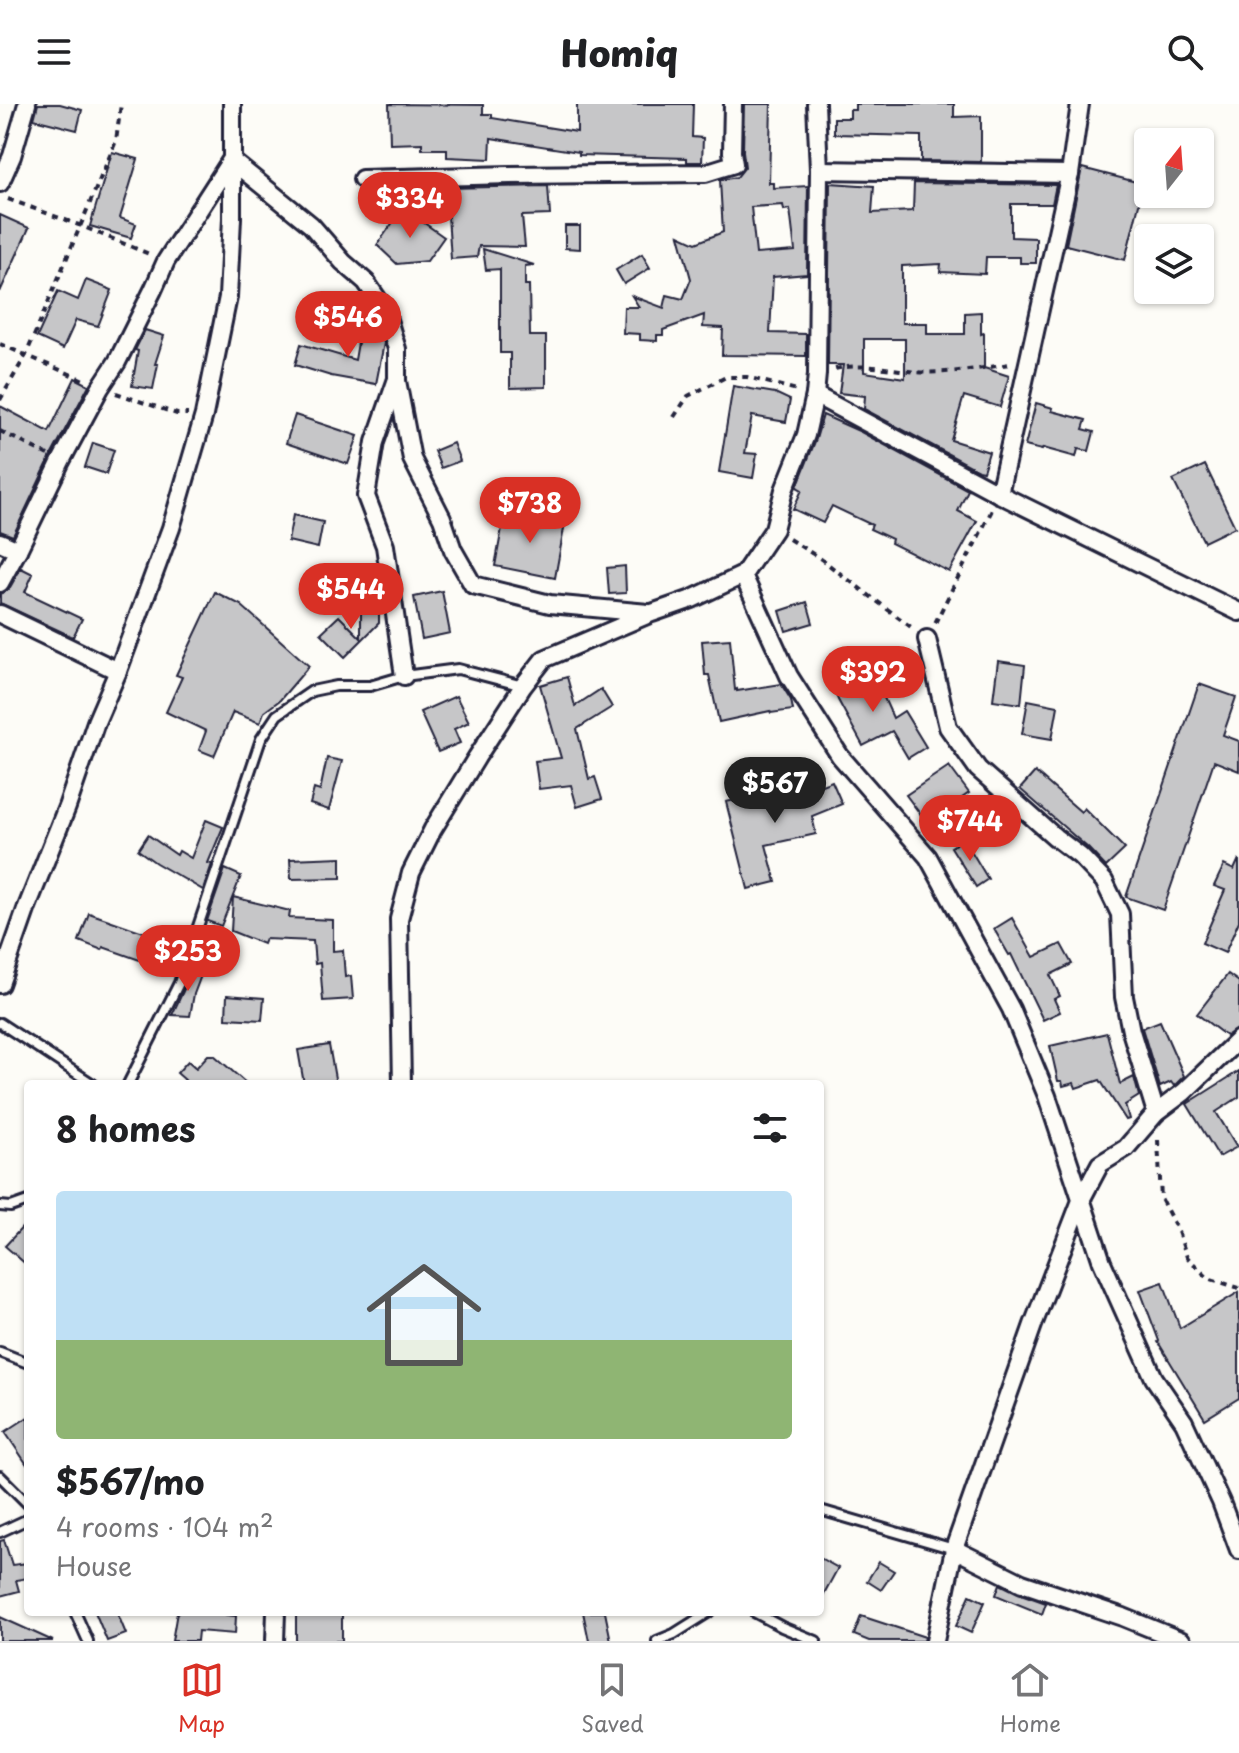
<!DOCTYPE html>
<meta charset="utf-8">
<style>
:root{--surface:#fff;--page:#f6f6f6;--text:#202124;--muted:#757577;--line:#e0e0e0;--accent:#d93025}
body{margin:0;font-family:"Playpen Sans",sans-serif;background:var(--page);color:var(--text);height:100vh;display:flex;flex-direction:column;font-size:30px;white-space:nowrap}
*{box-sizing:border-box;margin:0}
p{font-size:26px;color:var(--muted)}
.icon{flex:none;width:44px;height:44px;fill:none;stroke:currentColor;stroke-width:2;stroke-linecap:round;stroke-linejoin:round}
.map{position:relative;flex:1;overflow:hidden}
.side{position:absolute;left:24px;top:976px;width:800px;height:536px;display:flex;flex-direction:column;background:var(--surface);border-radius:8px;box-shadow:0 2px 6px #0004}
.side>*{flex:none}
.needle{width:52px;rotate:17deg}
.fabs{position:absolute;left:1134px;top:24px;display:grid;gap:16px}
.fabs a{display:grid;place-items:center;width:80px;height:80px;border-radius:8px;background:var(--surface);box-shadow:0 2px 6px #0004;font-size:40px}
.price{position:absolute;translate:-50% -68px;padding:0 18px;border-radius:28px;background:var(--accent);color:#fff;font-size:26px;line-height:52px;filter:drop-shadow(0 2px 4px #0008)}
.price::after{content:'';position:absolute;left:50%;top:48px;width:24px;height:18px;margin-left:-12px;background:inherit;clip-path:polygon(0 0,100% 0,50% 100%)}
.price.on{background:#222;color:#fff}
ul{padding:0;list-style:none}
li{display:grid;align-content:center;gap:16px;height:424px;padding:0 32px}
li+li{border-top:2px solid var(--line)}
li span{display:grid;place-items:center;height:248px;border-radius:8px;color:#555}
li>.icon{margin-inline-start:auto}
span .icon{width:144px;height:144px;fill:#fffc;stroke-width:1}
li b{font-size:34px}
h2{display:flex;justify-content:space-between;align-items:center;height:96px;padding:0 32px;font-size:34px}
header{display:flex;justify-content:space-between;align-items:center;height:104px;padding:0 32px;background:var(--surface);font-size:36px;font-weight:800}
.dock{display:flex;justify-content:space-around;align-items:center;height:112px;border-top:2px solid var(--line);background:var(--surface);font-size:22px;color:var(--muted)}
.dock a{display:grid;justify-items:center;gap:4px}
.dock .on{color:var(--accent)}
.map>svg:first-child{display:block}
.building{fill:#c6c6c8;stroke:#22223b;stroke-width:2;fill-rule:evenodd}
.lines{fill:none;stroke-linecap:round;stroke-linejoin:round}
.lane-casing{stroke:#22223b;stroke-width:14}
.street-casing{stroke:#22223b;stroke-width:22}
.path{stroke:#22223b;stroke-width:4;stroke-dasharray:6 6;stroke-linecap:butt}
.lane{stroke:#fdfcf7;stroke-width:8}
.street{stroke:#fdfcf7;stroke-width:16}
</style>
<header><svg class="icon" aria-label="menu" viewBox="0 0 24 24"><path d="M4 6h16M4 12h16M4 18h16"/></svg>Homiq<svg class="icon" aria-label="search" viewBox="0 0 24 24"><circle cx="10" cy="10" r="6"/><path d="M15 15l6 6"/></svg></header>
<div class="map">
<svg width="1239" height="1537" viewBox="0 0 1239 1537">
<rect width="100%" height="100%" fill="#fdfcf7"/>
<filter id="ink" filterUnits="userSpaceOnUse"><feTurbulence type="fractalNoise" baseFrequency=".0125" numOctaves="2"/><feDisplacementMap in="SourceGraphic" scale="16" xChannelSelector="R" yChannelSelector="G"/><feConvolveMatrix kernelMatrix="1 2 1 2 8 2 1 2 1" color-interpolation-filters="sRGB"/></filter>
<g filter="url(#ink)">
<g class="building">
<path d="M38,0h22l22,6 -5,20 -43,-11z"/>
<path d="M389,0l94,1v9h9v4l85,14v-28h116l-1,33 11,1 -1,24h-15v-4l-108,-3v-3l-88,-14 -1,21 -43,-2v-8h-25v-6l-32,1z"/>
<path d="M744,0h27l-2,79h4v5l35,-2 -1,88 -34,3 -3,56 36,1v22l-84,-1 1,-27 -20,-1 1,-12 -41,15v5h-6v6l-17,-1v-6l-17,-1 1,-26h15l-7,-11 32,12 3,-13 16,4 8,-20 -12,-44 17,8 27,-11 -3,-52 17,-3 8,-10 -2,-16zM783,101l1,5 6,-1 5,42 -39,3 -5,-47z"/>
<path d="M855,0h99v13l27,-1v46l-60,-1v-25l-87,-2v-16h16v-8h5z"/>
<path d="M112,48l26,7 -18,59 16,6 -5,14 -41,-12z"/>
<path d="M1082,64l62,16 -19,76 -59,-15z"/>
<path d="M830,79l44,3 -2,27 41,-2 1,-28 142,2 -4,19h-41v33l25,1v25h-16v-6h-34l-1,17 -45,-2 1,-8 -39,2v57h25v11h38v-21l16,-1v22l3,-1v35l25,8 -9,31 -36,-11 -13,44 38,12 -6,19 -5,-1 -114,-61 1,-13 -26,-3 4,-28h-15zM864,235h41v39l-41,-6z"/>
<path d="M548,82l2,29 -28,1 3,31 -46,-1 -2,11 -26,2 -5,-71z"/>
<path d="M403,104l41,29 -17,24 -30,3 -20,-19z"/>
<path d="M0,111l29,13 -29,64z"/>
<path d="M565,122h15v23l-15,-1z"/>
<path d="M483,145l51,16 -9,1v19h4l1,51h16v51l-36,1v-35h-10v-84l-14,1z"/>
<path d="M642,150l8,14 -26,16 -8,-14z"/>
<path d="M86,176l26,10 -14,36 -22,-6 -13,29 -26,-12 21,-46 20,9z"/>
<path d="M361,221l18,4 5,14 -8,41 -45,-8 -36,-11 6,-21 54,16z"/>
<path d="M145,226l19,6 -9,28h3l-5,25 -21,-3 6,-35 -3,-1z"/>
<path d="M75,274l14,7 -38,71 -38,80 -13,-5v-125l49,26z"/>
<path d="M733,282l42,7 15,7 -4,22 -34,-6 -7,37 12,1 -4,24 -34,-6z"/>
<path d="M1036,299l17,5 -1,3 34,9 -3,9 11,3 -5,19 -11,-2 -2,8 -33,-9 -1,2 -17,-4z"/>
<path d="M295,311l63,21 -10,28 -62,-21z"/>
<path d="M823,311l38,17 107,58 -10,21 19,10 -28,51 -58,-29 1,-4 -22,-10 2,-4 -40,-19 -9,17 -30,-14 9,-19 -5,-3 19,-48z"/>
<path d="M93,339l21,7 -8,24 -21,-7z"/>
<path d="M453,339l7,18 -19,7 -7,-17z"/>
<path d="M1205,361l30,62 -31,15 -31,-62z"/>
<path d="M505,408l60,11 -10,55 -60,-12z"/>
<path d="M293,411l30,7 -5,26 -30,-7z"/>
<path d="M625,462l1,27 -17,1 -2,-26z"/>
<path d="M21,464l12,6 -8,18 57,27 -9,18 -73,-34v-9l9,-5z"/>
<path d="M442,487l8,42 -28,6 -8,-42z"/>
<path d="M215,488l26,13 68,61 -29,34 -16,12 -4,11 -27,-11 -19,44 -15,-6 7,-19 -40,-19 16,-35 -6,-2z"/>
<path d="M807,498l6,21 -27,8 -6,-20z"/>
<path d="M361,504h18v15l-34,34 -24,-24 18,-17 22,22z"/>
<path d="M730,535l5,51 2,-1v2l44,-7 10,16 2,10 -22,3 -1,-2 -51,11 -10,-47h-4l-3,-34z"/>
<path d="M998,557l27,4 -4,39 -28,-4z"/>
<path d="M844,561l11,27 22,-10 16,36 11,-7 22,36 -18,11 -16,-27 -29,15 -25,-46 -11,-29z"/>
<path d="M567,573l8,29 26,-17 11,18 -35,22 12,50 6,-2 7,22 -25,8 -6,-22 -32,4 -4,-28 26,-3 -21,-73z"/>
<path d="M1199,580l37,13 -13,38 16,6v30l-25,-10 -51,149 -37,-13z"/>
<path d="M456,592l13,26 -15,7 6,14 -22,9 -18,-40z"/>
<path d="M1028,596l30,6 -6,33 -30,-5z"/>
<path d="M327,654l15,3 -13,49 -19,-6 4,-15 6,2z"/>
<path d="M949,662l20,27 -42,30 -21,-28z"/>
<path d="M1035,668l46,40 3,-4 41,41 -19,18 -18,-19 -68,-59z"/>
<path d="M832,677l10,23 -30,12 4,18 -50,11 10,37 -28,7 -22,-87 79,-17 1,6z"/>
<path d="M206,716l17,7 -15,36 4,1 -9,26 -47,-27 -18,-13 10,-15 29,20 2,-4 12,7z"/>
<path d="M964,735l24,40 -12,8 -25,-40z"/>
<path d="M341,753v21l-50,1 -1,-20z"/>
<path d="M1239,755v62l-14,32 -23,-10 23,-53 -11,-4 10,-21 10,5z"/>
<path d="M225,765l16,7 -20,50 -14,-5z"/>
<path d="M233,793l57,14 -1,7 44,2v31l10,-1 2,27 6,-1 2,23 -30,2 -3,-38 -5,1 -2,-23 -48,-2 -2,5 -32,-13z"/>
<path d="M89,809l89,31 -10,26 -65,-23 -1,3 -23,-9z"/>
<path d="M1012,814l22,39 27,-13 11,20 -22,11 10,21 -6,3 6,13 -17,8 -32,-66 -2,1 -15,-26z"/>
<path d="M192,861l11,5 -9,24 -4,22 -18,-1 14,-30z"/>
<path d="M1228,870l11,8v46l-13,8 -29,-22z"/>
<path d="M227,891l37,3 -2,22 -36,-2z"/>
<path d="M1160,917l24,55 -10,10 -3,-4 -11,5 -18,-59z"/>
<path d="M1107,929l13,51 14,-7 5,19 -14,9 4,14 -3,1 -26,-40 -24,8 -2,-5 -11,3 -1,-5h-4l-8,-35z"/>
<path d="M329,941l7,39h-32l-6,-34z"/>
<path d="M208,951h6l33,29h-66l4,-4 -8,-7 11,-12 8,7z"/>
<path d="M1239,967v26l-23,15 21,35 -18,10 -32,-53z"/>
<path d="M28,1117v45l-23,-20z"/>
<path d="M1163,1178l17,46 59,-36v106l-34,21 -47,-77 1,-1 -19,-51z"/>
<path d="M28,1313v49l-23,-34z"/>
<path d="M4,1436l8,25 16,-2v15l-12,2 3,11 -19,5v-55z"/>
<path d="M820,1454l18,10 -18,33z"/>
<path d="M879,1458l15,9 -13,19 -14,-9z"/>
<path d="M1000,1480l18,9 28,10 -4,11 -46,-19z"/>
<path d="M970,1491l15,7 -14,31 -15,-7z"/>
<path d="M95,1508h22l9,22 -19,7z"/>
<path d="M177,1508h22l37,4 -1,18 -37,-3 -1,10h-25z"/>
<rect x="296" y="1508" width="46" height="29"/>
<path d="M583,1508h22l6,29h-22z"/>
<path d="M861,1512l64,21 -1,4h-55l-15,-6z"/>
<path d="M0,1513l53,24h-53z"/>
</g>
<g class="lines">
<g class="lane-casing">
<g id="lane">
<path d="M0,919l93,61"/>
<path d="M128,980l51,-101 82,-244 16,-24 35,-24 24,-5h34l34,-10 54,-7 65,17"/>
<path d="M0,1102l11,1 17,-6"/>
<path d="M0,1248l28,11"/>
<path d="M0,1372l28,28"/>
<path d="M820,1406l134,39"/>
<path d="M0,1428l28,-13"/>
<path d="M75,1508l13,29"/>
<path d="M754,1508l28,15 34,14"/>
<path d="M657,1537l17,-7 35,-22"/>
</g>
</g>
<g class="street-casing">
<g id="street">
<path d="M819,66l251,4"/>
<path d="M362,75l148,-4 195,-2 29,-9 -2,-12 1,-48"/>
<path d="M0,79l12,-27 15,-52"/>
<path d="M397,277l15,78 30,59 11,32 20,35 77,19 98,9"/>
<path d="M815,291l184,99 240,118"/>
<path d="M999,390l71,-320 10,-70"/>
<path d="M0,438l18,8"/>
<path d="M743,471l46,101 51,80 88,101 83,152 36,87 55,166 52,116 30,44 37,80 18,48"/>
<path d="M0,479l18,-33 43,-89 39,-73 17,-26 36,-72 13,-29 65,-101 80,65 32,37 23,20 19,28 12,39v30l-22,63 -9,54 19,50 19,130"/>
<path d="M0,510l118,57"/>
<path d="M927,535l21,88 30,42 77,68 25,19 24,25 16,33 4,83 7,34 25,82"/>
<path d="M0,880l27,-77 40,-100 29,-85 22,-51 53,-143 33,-113 24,-118 4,-79v-114"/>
<path d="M402,980l-3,-165 12,-46 22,-44 44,-72 46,-71 21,-27 108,-46 40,-14 51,-24 31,-46 10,-39 22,-55 9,-40 2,-21 2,-204 -3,-66"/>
<path d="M954,1445l68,34 101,34 59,24"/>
<path d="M275,1537l1,-29"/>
<path d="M935,1537l19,-92 79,-224 49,-127 18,-34 26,-16 30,-35 28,-21 55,-53"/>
</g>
</g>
<g class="path">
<path d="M8,95l71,26 70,29"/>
<path d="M0,240l86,37"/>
<path d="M835,265c27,-6 54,0 81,3 30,2 63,-3 93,-8"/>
<path d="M116,289l61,21h11"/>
<path d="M0,296l26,-45 90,-214 5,-37"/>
<path d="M674,313l14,-21 38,-19h21l50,13"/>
<path d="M0,327l48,24"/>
<path d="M789,435l32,20 94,71"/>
<path d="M935,519l57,-113"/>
<path d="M1158,1036l3,59 16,30 10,28 21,21 31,10"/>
</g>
<use href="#lane" class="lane"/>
<use href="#street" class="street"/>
</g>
</g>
</svg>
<div class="fabs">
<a><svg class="needle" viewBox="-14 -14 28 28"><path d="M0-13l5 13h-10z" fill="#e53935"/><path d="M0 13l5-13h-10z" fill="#757577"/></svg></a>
<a><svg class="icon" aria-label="layers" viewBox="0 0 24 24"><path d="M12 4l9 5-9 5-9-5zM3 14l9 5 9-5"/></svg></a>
</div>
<b class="price" style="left:410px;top:136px">$334</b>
<b class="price" style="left:348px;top:255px">$546</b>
<b class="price" style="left:530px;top:441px">$738</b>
<b class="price" style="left:351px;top:527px">$544</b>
<b class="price" style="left:873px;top:610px">$392</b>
<b class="price on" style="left:775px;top:721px">$567</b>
<b class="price" style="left:970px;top:759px">$744</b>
<b class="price" style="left:188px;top:889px">$253</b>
<section class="side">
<h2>8 homes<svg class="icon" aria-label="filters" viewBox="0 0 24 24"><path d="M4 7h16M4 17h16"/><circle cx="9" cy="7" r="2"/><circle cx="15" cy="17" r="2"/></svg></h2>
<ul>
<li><span style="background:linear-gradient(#bfe0f5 60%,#8fb573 0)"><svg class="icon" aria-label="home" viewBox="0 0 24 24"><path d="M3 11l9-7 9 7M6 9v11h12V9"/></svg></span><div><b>$567/mo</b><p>4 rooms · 104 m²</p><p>House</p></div></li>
</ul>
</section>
</div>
<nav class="dock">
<a class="on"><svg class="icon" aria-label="map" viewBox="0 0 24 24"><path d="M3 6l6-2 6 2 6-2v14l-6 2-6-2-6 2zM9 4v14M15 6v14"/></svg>Map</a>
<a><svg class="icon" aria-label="saved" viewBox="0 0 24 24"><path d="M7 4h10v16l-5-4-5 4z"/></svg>Saved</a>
<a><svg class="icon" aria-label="home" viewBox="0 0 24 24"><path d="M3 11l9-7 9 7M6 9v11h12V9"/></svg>Home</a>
</nav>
